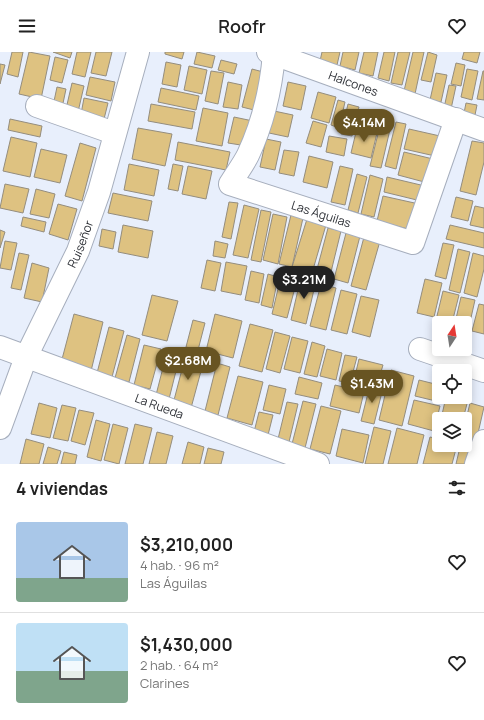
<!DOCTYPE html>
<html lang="es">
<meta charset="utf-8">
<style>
:root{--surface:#fff;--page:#f2f2f2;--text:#222;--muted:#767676;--line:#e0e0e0;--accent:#685422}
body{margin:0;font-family:Manrope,sans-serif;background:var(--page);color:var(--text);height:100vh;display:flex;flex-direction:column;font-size:15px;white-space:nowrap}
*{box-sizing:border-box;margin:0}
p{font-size:13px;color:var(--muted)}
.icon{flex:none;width:22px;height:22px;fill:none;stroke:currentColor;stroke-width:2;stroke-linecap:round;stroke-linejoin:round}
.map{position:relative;height:412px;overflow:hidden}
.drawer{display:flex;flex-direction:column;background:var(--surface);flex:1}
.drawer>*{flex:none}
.needle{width:26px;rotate:12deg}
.tools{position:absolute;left:432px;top:264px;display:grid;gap:8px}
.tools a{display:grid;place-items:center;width:40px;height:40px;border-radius:4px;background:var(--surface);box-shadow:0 2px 10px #0003;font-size:20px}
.price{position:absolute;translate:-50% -34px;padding:0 9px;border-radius:14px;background:var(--accent);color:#fff;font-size:13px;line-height:26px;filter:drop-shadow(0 1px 2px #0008)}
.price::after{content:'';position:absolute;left:50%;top:24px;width:12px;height:9px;margin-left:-6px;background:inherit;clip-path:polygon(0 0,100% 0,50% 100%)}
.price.active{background:#222;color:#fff}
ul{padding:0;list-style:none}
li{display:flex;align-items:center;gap:12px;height:100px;padding:0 16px}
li+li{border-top:1px solid var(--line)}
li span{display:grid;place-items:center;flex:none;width:112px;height:80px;border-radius:4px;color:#555}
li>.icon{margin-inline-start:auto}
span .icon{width:48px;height:48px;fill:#fffc;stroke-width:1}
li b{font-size:17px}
h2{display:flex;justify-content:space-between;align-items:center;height:48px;padding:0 16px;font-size:17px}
header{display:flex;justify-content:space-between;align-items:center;height:52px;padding:0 16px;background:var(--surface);font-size:18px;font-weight:600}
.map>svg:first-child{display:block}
.building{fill:#dec281;stroke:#948d7e}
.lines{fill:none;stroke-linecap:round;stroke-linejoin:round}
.minor-casing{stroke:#a6aebd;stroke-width:24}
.minor{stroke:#fff;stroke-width:22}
.labels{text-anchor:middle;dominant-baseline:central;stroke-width:3.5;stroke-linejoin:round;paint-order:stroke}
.street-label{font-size:12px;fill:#2c2f35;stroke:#fff}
</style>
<header><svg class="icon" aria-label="menu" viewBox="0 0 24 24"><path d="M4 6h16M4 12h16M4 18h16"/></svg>Roofr<svg class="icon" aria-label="heart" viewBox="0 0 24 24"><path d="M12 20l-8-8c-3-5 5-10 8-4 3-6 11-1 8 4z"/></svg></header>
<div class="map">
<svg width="484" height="412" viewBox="0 0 484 412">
<rect width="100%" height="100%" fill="#e8effc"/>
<g class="building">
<path d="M12,0h11l-5,25 -11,-3z"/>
<path d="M29,0l21,4 -9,43 -22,-5z"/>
<path d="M53,0h19l-2,6z"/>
<path d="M77,0h14l-6,25 -13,-3z"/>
<path d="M96,0h16l-6,24 -15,-3z"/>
<path d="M165,0h19l-2,7 -17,-5z"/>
<path d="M197,0l18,4 -3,12 -18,-4z"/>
<path d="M322,0h18l-3,13 -17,-4z"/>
<path d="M343,0h16l-4,18 -15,-4z"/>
<path d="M364,0h14l-5,24 -14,-3z"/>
<path d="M384,0h11l-6,29 -11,-3z"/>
<path d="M398,0h12l-8,33 -11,-2z"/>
<path d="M413,0h11l-9,42 -11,-3z"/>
<path d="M428,0l9,3 -6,27 -10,-2z"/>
<path d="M464,0h16l-3,11 -15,-4z"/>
<path d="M55,5l13,3 -6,23 -12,-3z"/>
<path d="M221,8l16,4 -3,10 -16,-4z"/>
<path d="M166,10l15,3 -4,22 -15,-3z"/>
<path d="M456,11l9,2 -4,21 -10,-2z"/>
<path d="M0,12l5,1 -5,19z"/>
<path d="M189,14l18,4 -5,24 -18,-4z"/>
<path d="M252,17l15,4 -9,38 -16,-4z"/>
<path d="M467,17l11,2 -6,29 -11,-3z"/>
<path d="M211,19l13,2 -6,31 -13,-3z"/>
<path d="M483,19h1v29l-7,-1z"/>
<path d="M436,21l11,2 -6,27 -11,-2z"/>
<path d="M90,25l25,5 -4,19 -25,-6z"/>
<path d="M228,30l14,3 -4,24 -15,-2z"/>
<path d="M288,30l18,4 -5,24 -18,-4z"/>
<path d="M72,31l12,3 -6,26 -12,-3z"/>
<path d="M449,33l7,1 -5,23 -7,-1z"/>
<path d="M57,35l9,2 -4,19 -9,-2z"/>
<path d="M161,36l38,8 -3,14 -38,-8z"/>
<path d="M318,40l18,5 -7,26 -18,-5z"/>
<path d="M84,46l24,5 -4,16 -23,-5z"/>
<path d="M338,48l7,2 -6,26 -8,-3z"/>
<path d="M466,51l11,2 -2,10 -11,-2z"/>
<path d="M151,52l44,8 -3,17 -44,-8z"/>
<path d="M348,52l11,3 -7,29 -11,-2z"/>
<path d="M203,56l25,5 -6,33 -26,-5z"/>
<path d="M274,59l19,4 -5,22 -19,-4z"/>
<path d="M366,64l11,2 -2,10 -11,-3z"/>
<path d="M234,65l19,4 -6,25 -19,-3z"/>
<path d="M382,66l10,3 -11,47 -11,-2z"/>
<path d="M10,67l32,7 -2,11 -32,-7z"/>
<path d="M313,69l14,4 -6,22 -15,-4z"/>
<path d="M396,70l10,2 -10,45 -11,-3z"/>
<path d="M138,76l34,6 -7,32 -33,-7z"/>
<path d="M357,76l20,5 -6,25 -20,-5z"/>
<path d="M409,77l31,7 -5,20 -31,-7z"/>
<path d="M329,84l18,3 -3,17 -18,-4z"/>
<path d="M11,85l26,6 -7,34 -27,-6z"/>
<path d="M266,87l15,3 -6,28 -15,-3z"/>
<path d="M472,89l12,2v19l-8,33 -16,-4z"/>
<path d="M178,90l52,10 -4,18 -51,-10z"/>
<path d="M80,91l16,5 -14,53 -17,-5z"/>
<path d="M41,97l26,6 -7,28 -26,-6z"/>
<path d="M284,98l15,2 -5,24 -15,-3z"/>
<path d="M404,100l29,7 -5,24 -30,-8z"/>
<path d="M309,104l24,6 -6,26 -24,-6z"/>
<path d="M129,112l30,6 -5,26 -30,-6z"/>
<path d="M173,112l10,2 -5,25 -10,-2z"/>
<path d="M188,114l24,5 -6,28 -24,-5z"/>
<path d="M340,114l13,3 -8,36 -14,-3z"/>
<path d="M357,122l10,3 -9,36 -10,-3z"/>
<path d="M370,123l13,4 -9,38 -13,-3z"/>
<path d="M387,125l38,9 -4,15 -37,-9z"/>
<path d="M5,132l24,5 -6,24 -23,-5z"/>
<path d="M36,137l19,5 -6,24 -19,-4z"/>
<path d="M113,141l39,8 -4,20 -40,-8z"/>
<path d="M383,144l36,8 -7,26 -35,-9z"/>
<path d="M456,145l17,4 -5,20 -17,-4z"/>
<path d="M229,150l9,1 -7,36 -9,-2z"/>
<path d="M58,152l19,5 -9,31 -19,-6z"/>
<path d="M244,153l15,4 -11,49 -15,-3z"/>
<path d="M475,154l9,2v20l-14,-3z"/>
<path d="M261,158l10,2 -10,50 -10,-2z"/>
<path d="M273,162l14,3 -9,47 -15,-4z"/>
<path d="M291,163l12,3 -11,49 -13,-3z"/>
<path d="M23,165l23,5 -2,10 -23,-6z"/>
<path d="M307,167l19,6 -14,48 -20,-6z"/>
<path d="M123,173l30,6 -5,27 -30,-6z"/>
<path d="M450,173l34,8v15l-38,-9z"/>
<path d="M328,176l13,3 -11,45 -14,-3z"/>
<path d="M102,177l14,3 -3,17 -14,-3z"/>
<path d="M0,178l5,2 -5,16z"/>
<path d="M346,181l14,3 -12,47 -14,-4z"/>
<path d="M364,185l16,4 -14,49 -15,-4z"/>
<path d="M5,189l12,2 -6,27 -11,-2z"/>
<path d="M215,189l13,3 -3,14 -12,-2z"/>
<path d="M443,191l11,2 -8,34 -11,-3z"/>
<path d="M458,197l12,3 -10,41 -11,-3z"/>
<path d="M19,201l10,2 -8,35 -10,-2z"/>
<path d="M473,201l11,3v13l-7,28 -13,-4z"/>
<path d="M207,208l14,3 -6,28 -14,-3z"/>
<path d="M226,210l21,4 -6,29 -20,-4z"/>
<path d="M32,211l17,5 -7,34 -18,-4z"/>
<path d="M251,219l13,3 -5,29 -14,-3z"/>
<path d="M282,220l16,4 -11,42 -15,-4z"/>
<path d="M268,222l10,3 -6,31 -11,-3z"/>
<path d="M301,225l15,4 -10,43 -15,-4z"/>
<path d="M425,227l17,4 -8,34 -17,-4z"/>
<path d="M321,232l15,4 -10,42 -16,-4z"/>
<path d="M341,238l16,4 -10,40 -16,-4z"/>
<path d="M443,239l16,4 -7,28 -16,-3z"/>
<path d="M152,243l26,6 -11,40 -25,-6z"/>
<path d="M361,244l18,4 -9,37 -18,-5z"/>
<path d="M461,245l14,3 -7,31h-3v-8h-10z"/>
<path d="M479,252l5,1v29l-12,-3z"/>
<path d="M74,262l29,8 -12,49 -30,-8z"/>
<path d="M215,262l27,7 -9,37 -27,-7z"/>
<path d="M193,268l12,3 -7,27 -12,-3z"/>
<path d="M250,272l23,6 -11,42 -23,-6z"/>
<path d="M109,275l15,4 -12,46 -15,-4z"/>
<path d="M275,280l15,4 -10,37 -14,-4z"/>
<path d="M127,283l13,4 -11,43 -14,-4z"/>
<path d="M292,285l16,4 -8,32 -16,-4z"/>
<path d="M312,290l13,4 -8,31 -13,-3z"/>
<path d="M144,293l17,4 -11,40 -16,-4z"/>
<path d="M168,296l13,3 -12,48 -13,-4z"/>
<path d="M327,297l15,4 -6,27 -16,-4z"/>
<path d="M186,302l18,6 -13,48 -18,-4z"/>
<path d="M345,303l12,2 -7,26 -11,-2z"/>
<path d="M359,307l24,6 -5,17 -23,-6z"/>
<path d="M217,311l13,4 -12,48 -13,-4z"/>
<path d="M391,318l23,6 -12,50 -23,-6z"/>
<path d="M238,324l25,6 -11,43 -25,-7z"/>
<path d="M299,325l23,6 -4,16 -23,-5z"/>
<path d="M419,328l20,5v12h2l-1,5 -25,-6z"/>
<path d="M269,333l17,4 -6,25 -17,-4z"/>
<path d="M335,333l29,7 -5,21 -29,-7z"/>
<path d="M370,333l13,3 -9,36 -13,-3z"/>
<path d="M446,345h11l11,3 -5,19h-22z"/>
<path d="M414,348l26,6 -6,25 -26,-7z"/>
<path d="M303,349l13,3 -11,44 -13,-4z"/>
<path d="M287,350l11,2 -9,38 -11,-3z"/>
<path d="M39,351l18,5 -7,30 -19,-4z"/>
<path d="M470,351l14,4 -8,35 -11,-2v-16z"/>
<path d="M62,353l14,3 -8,33 -15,-3z"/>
<path d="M321,354l20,5 -11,43 -20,-5z"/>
<path d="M79,358l15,3 -9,32 -14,-4z"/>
<path d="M259,360l14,3 -5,20 -14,-3z"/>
<path d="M96,368l14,4 -9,37 -14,-4z"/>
<path d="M113,372l15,4 -9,36 -15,-4z"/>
<path d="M135,372l17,4 -9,36h-18z"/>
<path d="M374,375l17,4 -8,33h-18z"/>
<path d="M397,376l27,7 -7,29h-29z"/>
<path d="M342,377l27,6 -6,28 -27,-7z"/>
<path d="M157,380l16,4 -7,28h-17z"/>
<path d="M430,385l9,2v6h18l-5,19h-29z"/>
<path d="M26,387l18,5 -5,20h-19z"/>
<path d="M188,390l16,5 -4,17h-18z"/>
<path d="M48,395l13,4 -4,13h-14z"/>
<path d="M460,395l12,3 -3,14h-13z"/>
<path d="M208,396l16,4 -3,12h-17z"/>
<path d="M64,400l13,3 -2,9h-14z"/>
</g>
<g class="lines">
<g class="minor-casing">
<g id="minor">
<path id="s1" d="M268,0l216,78"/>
<path id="s2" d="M274,2c-3,35 -11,69 -26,101 -5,10 -12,19 -18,29l183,59 43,-124"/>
<path d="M37,54l77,27"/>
<path id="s3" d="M0,295l318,117"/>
<path d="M420,297l64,22"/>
<path id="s4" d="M0,376l26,-71 52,-106 21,-59 39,-140"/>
<path d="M476,412l8,-23"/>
</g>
</g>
<use href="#minor" class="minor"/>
</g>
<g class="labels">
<g class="street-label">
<text stroke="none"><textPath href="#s1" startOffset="91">Halcones</textPath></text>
<text stroke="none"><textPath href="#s2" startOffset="235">Las Águilas</textPath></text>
<text stroke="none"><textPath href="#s4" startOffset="201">Ruiseñor</textPath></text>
<text stroke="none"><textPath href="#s3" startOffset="170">La Rueda</textPath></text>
</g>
</g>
</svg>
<div class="tools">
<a><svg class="needle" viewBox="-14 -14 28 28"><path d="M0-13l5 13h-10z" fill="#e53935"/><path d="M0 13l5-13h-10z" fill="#767676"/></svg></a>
<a><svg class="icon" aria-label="locate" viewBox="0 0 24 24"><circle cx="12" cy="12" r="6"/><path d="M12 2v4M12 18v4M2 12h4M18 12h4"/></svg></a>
<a><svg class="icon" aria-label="layers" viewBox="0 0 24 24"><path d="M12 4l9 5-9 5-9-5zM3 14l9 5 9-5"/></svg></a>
</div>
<b class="price" style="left:364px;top:91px">$4.14M</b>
<b class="price active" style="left:304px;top:248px">$3.21M</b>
<b class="price" style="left:188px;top:329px">$2.68M</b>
<b class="price" style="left:372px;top:352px">$1.43M</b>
</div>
<section class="drawer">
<h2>4 viviendas<svg class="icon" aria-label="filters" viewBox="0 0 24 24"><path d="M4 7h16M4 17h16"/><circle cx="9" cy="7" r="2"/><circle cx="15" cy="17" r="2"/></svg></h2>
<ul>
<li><span style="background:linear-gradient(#a9c7e8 70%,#7fa58c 0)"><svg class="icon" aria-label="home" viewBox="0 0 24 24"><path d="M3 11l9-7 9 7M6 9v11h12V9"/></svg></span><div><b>$3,210,000</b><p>4 hab. · 96 m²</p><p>Las Águilas</p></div><svg class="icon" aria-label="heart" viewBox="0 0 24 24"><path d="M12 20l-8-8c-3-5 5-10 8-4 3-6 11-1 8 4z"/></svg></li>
<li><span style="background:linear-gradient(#bfe0f5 60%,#7fa58c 0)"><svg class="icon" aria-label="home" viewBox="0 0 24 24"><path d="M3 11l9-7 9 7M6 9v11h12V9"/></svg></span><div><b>$1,430,000</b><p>2 hab. · 64 m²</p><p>Clarines</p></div><svg class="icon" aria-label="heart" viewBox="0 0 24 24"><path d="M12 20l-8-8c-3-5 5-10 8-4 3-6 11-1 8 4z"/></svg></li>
</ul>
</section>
